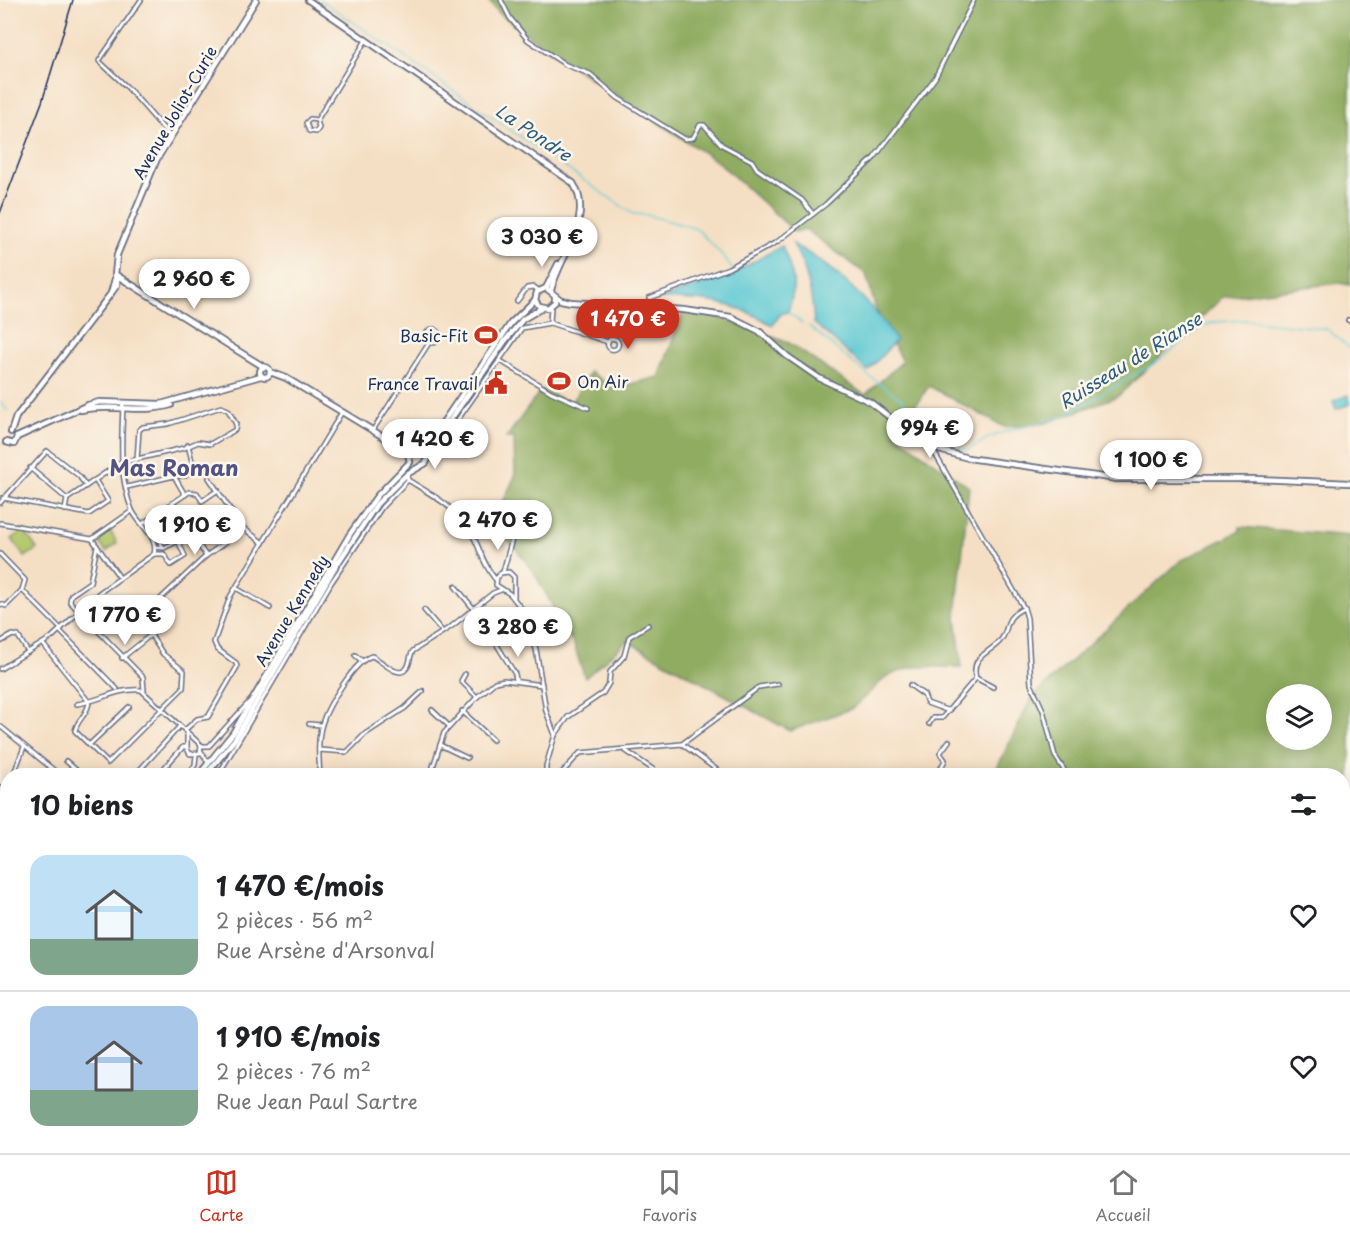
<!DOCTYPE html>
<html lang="fr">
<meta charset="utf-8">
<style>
:root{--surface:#fff;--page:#f6f6f6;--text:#202124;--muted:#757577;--line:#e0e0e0;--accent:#c8321e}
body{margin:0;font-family:"Playpen Sans",sans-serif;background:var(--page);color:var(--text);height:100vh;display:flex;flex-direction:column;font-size:22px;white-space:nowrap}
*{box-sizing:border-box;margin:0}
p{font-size:20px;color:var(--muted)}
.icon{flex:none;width:33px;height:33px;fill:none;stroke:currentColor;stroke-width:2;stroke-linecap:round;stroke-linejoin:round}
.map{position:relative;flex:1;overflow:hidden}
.details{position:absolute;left:0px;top:768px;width:1350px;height:386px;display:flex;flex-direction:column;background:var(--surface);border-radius:24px 24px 0 0;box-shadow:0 3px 15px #0003}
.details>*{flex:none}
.controls{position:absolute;left:1266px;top:684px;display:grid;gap:12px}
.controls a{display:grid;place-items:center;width:66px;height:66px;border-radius:50%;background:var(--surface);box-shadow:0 3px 15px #0003;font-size:30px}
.price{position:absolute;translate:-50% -51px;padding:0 14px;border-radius:21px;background:#fff;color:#222;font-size:20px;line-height:39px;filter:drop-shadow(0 2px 3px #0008)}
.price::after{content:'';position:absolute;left:50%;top:36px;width:18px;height:14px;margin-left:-9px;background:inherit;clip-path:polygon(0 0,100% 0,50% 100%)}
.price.active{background:var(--accent);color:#fff}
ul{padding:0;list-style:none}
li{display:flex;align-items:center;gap:18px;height:150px;padding:0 30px}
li+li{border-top:2px solid var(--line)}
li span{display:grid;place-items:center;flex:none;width:168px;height:120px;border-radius:18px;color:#555}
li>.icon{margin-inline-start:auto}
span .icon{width:72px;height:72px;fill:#fffc;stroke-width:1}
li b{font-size:26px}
h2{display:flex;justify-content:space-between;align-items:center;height:72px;padding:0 30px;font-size:26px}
.tab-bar{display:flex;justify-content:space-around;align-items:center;height:84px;border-top:2px solid var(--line);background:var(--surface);font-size:16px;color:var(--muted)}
.tab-bar a{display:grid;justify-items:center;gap:3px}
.tab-bar .active{color:var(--accent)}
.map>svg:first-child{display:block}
.green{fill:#b4c86c;stroke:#687c65;stroke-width:1.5}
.forest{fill:#8fac60;stroke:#556e5f;stroke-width:1.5;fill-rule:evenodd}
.water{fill:#5bc8d2;stroke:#3b7c98;stroke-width:1.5}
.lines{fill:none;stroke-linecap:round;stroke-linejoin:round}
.stream{stroke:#5bc8d2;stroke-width:1.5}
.minor-casing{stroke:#676d82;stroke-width:6}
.tertiary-casing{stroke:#676d82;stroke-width:8}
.secondary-casing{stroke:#676d82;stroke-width:8}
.primary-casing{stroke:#676d82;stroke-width:8}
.minor{stroke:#fff;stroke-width:3}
.tertiary{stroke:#fff;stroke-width:4.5}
.secondary{stroke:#fff;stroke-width:4.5}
.primary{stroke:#fff;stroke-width:5}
.rail{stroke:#1b2f5e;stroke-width:1.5}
.labels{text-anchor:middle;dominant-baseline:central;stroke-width:5;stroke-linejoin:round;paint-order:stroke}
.street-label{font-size:16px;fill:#1b2f5e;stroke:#fbf7ec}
.poi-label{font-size:16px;fill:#1b2f5e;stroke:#fbf7ec;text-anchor:end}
.water-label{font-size:18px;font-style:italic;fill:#2e5d81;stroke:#fbf7ec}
.district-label{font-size:22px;font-weight:bold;fill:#525383;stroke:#fbf7ec}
</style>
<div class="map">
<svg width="1350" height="1153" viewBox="0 0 1350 1153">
<rect width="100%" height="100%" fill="#fbf7ec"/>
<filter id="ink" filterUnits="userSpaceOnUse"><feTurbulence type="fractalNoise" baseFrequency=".0167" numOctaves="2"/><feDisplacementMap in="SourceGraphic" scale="12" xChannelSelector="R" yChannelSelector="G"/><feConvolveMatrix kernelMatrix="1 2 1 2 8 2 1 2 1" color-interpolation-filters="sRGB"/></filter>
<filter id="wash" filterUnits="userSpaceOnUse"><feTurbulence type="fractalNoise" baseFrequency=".008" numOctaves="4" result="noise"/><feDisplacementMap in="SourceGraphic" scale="24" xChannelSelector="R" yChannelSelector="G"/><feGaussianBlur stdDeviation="1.35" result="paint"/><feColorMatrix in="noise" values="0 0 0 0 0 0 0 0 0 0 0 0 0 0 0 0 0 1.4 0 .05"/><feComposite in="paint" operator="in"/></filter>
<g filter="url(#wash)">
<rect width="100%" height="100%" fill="#f5dfc4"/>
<g class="green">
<path d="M24,530l13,19 -12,8 -13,-18z"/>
<path d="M110,530l7,13 -11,9 -9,-13z"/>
</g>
<g class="forest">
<path d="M488,0h862v285l-11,-2 -116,14 -105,99 -72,27 -42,4 -75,-41 -34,48 74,53 -13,129 6,51h-49l-26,9 -34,32 -63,23 -163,-90 -42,37 -11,-33 -42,-76 -38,-47 21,-46 -1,-38h-8l35,-48 30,13 19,-31 24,16 45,-11 25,-67 31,6 74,27 76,52 37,-33 -26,-53 -10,-35 -61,-45 -10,3 -77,-70 -160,-105 -58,-43z"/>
<path d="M1240,527l110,9v563l-7,1 -1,-324h-349l39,-79 148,-136 60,-30zM1276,694h46v46h-46z"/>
<path d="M3,875l4,13 1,89 -8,10v-111z"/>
</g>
<g class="water">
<path d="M793,244c39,22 80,58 103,96l-28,31 -54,-48c-2,-29 -7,-54 -21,-79z"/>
<path d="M782,246c11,29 16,35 6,66l-7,2 -9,11c-38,-24 -69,-26 -113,-26l67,-22z"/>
<path d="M1348,395l2,9 -14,5 -3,-8z"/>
</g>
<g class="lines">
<g class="stream">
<path d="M321,0l312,214 14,1 50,14 27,28 10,15"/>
<path d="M788,312l14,11"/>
<path d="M809,326l60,50 34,24 14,29 15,9 35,13 21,-13 19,-7 57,-15 93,-54 46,-36 12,-4 31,-2 81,9 23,20"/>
<path d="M0,402l8,9"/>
</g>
</g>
</g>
<g filter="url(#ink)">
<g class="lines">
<g class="minor-casing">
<g id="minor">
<path d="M141,0l-42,61 29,27 42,48"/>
<path d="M501,0l9,18 18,22 38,25 24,9 28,24 67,41 8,-1 7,-13h4l18,20 30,16 5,8 45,31 11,14"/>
<path d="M317,120l2,8 -3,4 -7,-1 -3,-8 4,-4 7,1 49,-80"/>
<path d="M649,298l80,-30 48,-26 49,-38 48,-46 61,-80 39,-78"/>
<path d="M517,301l10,-13 7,-1 4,3"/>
<path d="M551,307l-1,16 58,19"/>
<path d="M1348,320l2,1"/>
<circle cx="433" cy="336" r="7"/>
<circle cx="613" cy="344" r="5.5"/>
<path d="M499,360l52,32 37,16"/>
<path d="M373,430l56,-87"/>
<path d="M934,445v7l90,156 3,10 4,66 12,26 12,46 13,20"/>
<path d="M434,448l18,-20 70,-100 28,-5"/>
<path d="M30,468l37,31"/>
<path d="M407,474l1,6c24,15 50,28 64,54 10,18 9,27 23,45"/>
<path d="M174,476h10l7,-5 2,-6 -5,-20"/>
<path d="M209,478l33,49 21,16"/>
<path d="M127,487l47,-11 11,19"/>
<path d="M3,498l86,16 19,-13 -13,-21"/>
<path d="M0,503l47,-52 32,25 7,10"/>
<path d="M65,510l2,-11 53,-36 64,-15 14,-6 12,2 25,-14 1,-6 -8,-14 -7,-3 -53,17 -25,3 -4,3 -2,30"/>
<path d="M147,521l16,26"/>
<path d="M0,523l92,16 28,39"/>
<path d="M142,524l47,-32 8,1 5,8 16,-11"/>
<path d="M196,537l18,-12"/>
<path d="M92,539l40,-28"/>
<path d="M97,546l-7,36 -19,13 -1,7 73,75 1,14"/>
<path d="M0,554l25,26 -3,10 39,39"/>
<path d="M154,554h10l7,11 14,-9 -7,-15 -14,7 -8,-1"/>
<path d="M206,556l20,-14"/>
<path d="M503,572l9,-33"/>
<path d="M455,586l18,22"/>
<path d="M236,588l34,20"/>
<path d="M514,598v-21l-5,-5 -8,1 -4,4 -1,8 14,9 11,14 15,41 10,62 9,24 -9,31v10"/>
<path d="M0,604l6,2 16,-16"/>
<path d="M424,610l18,21"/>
<path d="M123,623l33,-20 50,-47 -34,-53"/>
<path d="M60,631l57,58"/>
<path d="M0,642l13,-7 5,1 10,16"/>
<path d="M43,644l46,58c-1,13 -12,17 -14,29l33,32 75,-75 1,-17 -21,-17 -13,-20"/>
<path d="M497,645l18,29 1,6"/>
<path d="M355,655l7,6"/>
<path d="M122,658l46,-37v-5l-12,-13"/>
<path d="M0,669l51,-31 48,-45 55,-39c5,-17 -16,-30 -22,-44 -14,-35 -10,-70 -9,-106"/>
<path d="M465,674l-4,7 16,16"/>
<path d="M976,678l17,9"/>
<path d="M910,685l14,10 3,8 22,8"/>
<path d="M77,704c23,-3 40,-16 64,-14l60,55"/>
<path d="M432,710l17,16"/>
<path d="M462,711l31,29"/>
<path d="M309,724l12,1"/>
<path d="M929,724l4,-6h9l34,-40c-6,-22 14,-25 24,-37 11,-12 1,-22 24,-33"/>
<path d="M0,726l61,50"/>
<path d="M185,730l12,-11 11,-2 29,-50 -1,-4 -19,-14 -3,-7 16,-45 112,-185"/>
<path d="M187,734v15l3,5 10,-1 1,-8"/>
<path d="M555,735l13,-18 35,-24 6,-10 1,-11 14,-16 5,-19 19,-12"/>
<path d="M682,744l77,-57 19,-3"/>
<path d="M89,745l40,-38"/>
<path d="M440,745l27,13"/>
<path d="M202,746h7l41,-45"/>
<path d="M319,750l28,2 18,-18 40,-26 18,-17"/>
<path d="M201,751l6,10"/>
<path d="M626,751l28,19 2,6"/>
<path d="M66,761l17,15"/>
<path d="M217,770l5,6"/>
<path d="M220,772l111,-189 51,-76 26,-27"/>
<path d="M13,776l11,-29"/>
<path d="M134,776l45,-49"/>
<path d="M157,776l26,-29h4"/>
<path d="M187,776l8,-11 1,-10"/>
<path d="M320,776c-1,-17 -3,-36 2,-52 5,-17 33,-64 50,-68 9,4 26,23 34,13 5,-5 3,-13 7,-18l39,-25 41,-33 8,-3"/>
<path d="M430,776l14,-43 33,-36 18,-15 9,-2 38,5"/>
<path d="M559,776l21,-23 102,-9 43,32"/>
<path d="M937,776l8,-16 -5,-7 9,-12"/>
<path d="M0,787l6,9"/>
<path d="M0,862l8,19"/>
<path d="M7,983h1"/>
<path d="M1,1024l7,1"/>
<path d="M0,1115l6,6 -6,5"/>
<path d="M1342,1119l8,1"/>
<path d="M1342,1139l8,-13"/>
<path d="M86,1146l6,7"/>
<path d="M144,1146l6,7"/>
<path d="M568,1146l9,7"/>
<path d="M891,1146l12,7"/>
<path d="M1105,1146l13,7"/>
<path d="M1172,1146l6,7"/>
<path d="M1219,1146l3,7"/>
<path d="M0,1153c11,-8 20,-2 31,-7"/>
<path d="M485,1153l11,-7"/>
<path d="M880,1153l7,-7"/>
<path d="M982,1153l12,-7"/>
<path d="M1061,1153l9,-7"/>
<path d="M1298,1153l1,-7"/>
<path d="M1336,1153l3,-7"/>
</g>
</g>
<g class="tertiary-casing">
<g id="tertiary">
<path d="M308,0l265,183c22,34 -13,72 -22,107"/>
<path d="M115,275l2,-20 40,-96 99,-159"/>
<path d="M546,288l12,-24"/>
<path d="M111,293l5,-18 148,92"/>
<circle cx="265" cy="372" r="5"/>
<path d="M270,372l16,6 114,69 8,7"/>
<path d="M81,410c30,-7 60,4 90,-5"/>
<path d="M11,432l5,-15 96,-125 5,-7v-8"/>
<path d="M17,437l71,-32 11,-3 62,2 100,-28"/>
<path d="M6,442l8,2 3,-7"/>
</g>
</g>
<g class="secondary-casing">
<g id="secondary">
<path d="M555,296v6l-7,6 -9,-2 -4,-6 2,-8 9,-4 15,12 10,2 113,8 47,7 28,14 28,25 32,22 51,24 52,40 17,8 29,8 149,21h138l95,4"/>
<path d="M423,445l10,-8 78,-114 24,-23"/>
<path d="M410,462l-2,-8 6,-8 9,-1 6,8"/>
<path d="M198,776l35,-43 117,-199 27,-38 33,-34"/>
<path d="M205,776l30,-37 97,-167 45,-68 30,-30 19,-11 12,-25 67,-97 18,-22 19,-11"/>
<path d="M0,1011l8,-6"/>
<path d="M0,1026l8,-11"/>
</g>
</g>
<g class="primary-casing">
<g id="primary">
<path d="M0,1064l8,8"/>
<path d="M0,1077l8,6"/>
<path d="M72,1146l7,7"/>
<path d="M79,1146l6,7"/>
</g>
</g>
<use href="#minor" class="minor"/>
<use href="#tertiary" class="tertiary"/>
<use href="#secondary" class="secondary"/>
<use href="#primary" class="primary"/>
<path class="rail" d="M0,213l42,-111 31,-102"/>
</g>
</g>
<defs>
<g id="stadium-bare" transform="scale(1.8)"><path d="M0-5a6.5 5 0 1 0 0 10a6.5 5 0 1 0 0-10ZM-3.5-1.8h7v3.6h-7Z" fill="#c8321e" stroke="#fbf7ec" stroke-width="2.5" paint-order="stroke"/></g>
<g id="civic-bare" transform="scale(1.8)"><path d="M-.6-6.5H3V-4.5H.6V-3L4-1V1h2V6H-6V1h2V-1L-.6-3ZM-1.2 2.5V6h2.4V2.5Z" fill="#c8321e" stroke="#fbf7ec" stroke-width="2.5" paint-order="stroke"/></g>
</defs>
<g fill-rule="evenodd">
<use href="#stadium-bare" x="486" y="335"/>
<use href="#stadium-bare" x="559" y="381"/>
<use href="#civic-bare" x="496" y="383"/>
</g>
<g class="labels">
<g class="street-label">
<text transform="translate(174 112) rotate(-60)">Avenue Joliot-Curie</text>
<text transform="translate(291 610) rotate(-59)">Avenue Kennedy</text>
</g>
<g class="poi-label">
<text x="468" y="335">Basic-Fit</text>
<text x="577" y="381" text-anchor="start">On Air</text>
<text x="478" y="383">France Travail</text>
</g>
<g class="water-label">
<text transform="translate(534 132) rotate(34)">La Pondre</text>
<text transform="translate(1130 360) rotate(-32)">Ruisseau de Rianse</text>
</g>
<g class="district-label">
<text x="174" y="466">Mas Roman</text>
</g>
</g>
</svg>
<div class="controls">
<a><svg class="icon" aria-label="layers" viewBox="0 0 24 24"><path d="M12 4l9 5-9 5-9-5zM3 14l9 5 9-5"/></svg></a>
</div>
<b class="price" style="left:542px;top:268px">3 030 €</b>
<b class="price" style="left:194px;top:310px">2 960 €</b>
<b class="price active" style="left:628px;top:350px">1 470 €</b>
<b class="price" style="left:930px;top:459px">994 €</b>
<b class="price" style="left:435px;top:470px">1 420 €</b>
<b class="price" style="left:1151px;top:491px">1 100 €</b>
<b class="price" style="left:498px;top:551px">2 470 €</b>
<b class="price" style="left:195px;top:556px">1 910 €</b>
<b class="price" style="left:125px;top:646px">1 770 €</b>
<b class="price" style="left:518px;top:658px">3 280 €</b>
<section class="details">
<h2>10 biens<svg class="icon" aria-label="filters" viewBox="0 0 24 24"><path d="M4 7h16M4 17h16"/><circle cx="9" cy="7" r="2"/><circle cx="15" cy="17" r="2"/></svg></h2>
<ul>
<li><span style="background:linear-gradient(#bfe0f5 70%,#7fa58c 0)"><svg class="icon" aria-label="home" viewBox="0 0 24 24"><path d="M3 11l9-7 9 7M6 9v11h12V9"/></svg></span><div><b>1 470 €/mois</b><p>2 pièces · 56 m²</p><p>Rue Arsène d'Arsonval</p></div><svg class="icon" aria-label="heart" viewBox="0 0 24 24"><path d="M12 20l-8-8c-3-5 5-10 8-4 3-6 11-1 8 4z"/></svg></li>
<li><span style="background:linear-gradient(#a9c7e8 70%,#7fa58c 0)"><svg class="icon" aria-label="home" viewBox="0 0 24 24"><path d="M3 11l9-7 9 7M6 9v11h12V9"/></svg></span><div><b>1 910 €/mois</b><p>2 pièces · 76 m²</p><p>Rue Jean Paul Sartre</p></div><svg class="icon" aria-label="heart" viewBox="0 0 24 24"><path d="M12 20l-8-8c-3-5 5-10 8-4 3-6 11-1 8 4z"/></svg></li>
</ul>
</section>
</div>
<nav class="tab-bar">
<a class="active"><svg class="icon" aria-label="map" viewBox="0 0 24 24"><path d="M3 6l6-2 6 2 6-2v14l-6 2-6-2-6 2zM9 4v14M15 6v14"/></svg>Carte</a>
<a><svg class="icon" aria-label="saved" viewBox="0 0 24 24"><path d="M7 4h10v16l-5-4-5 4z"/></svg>Favoris</a>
<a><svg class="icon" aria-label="home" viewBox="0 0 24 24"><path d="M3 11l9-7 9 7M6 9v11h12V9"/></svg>Accueil</a>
</nav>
